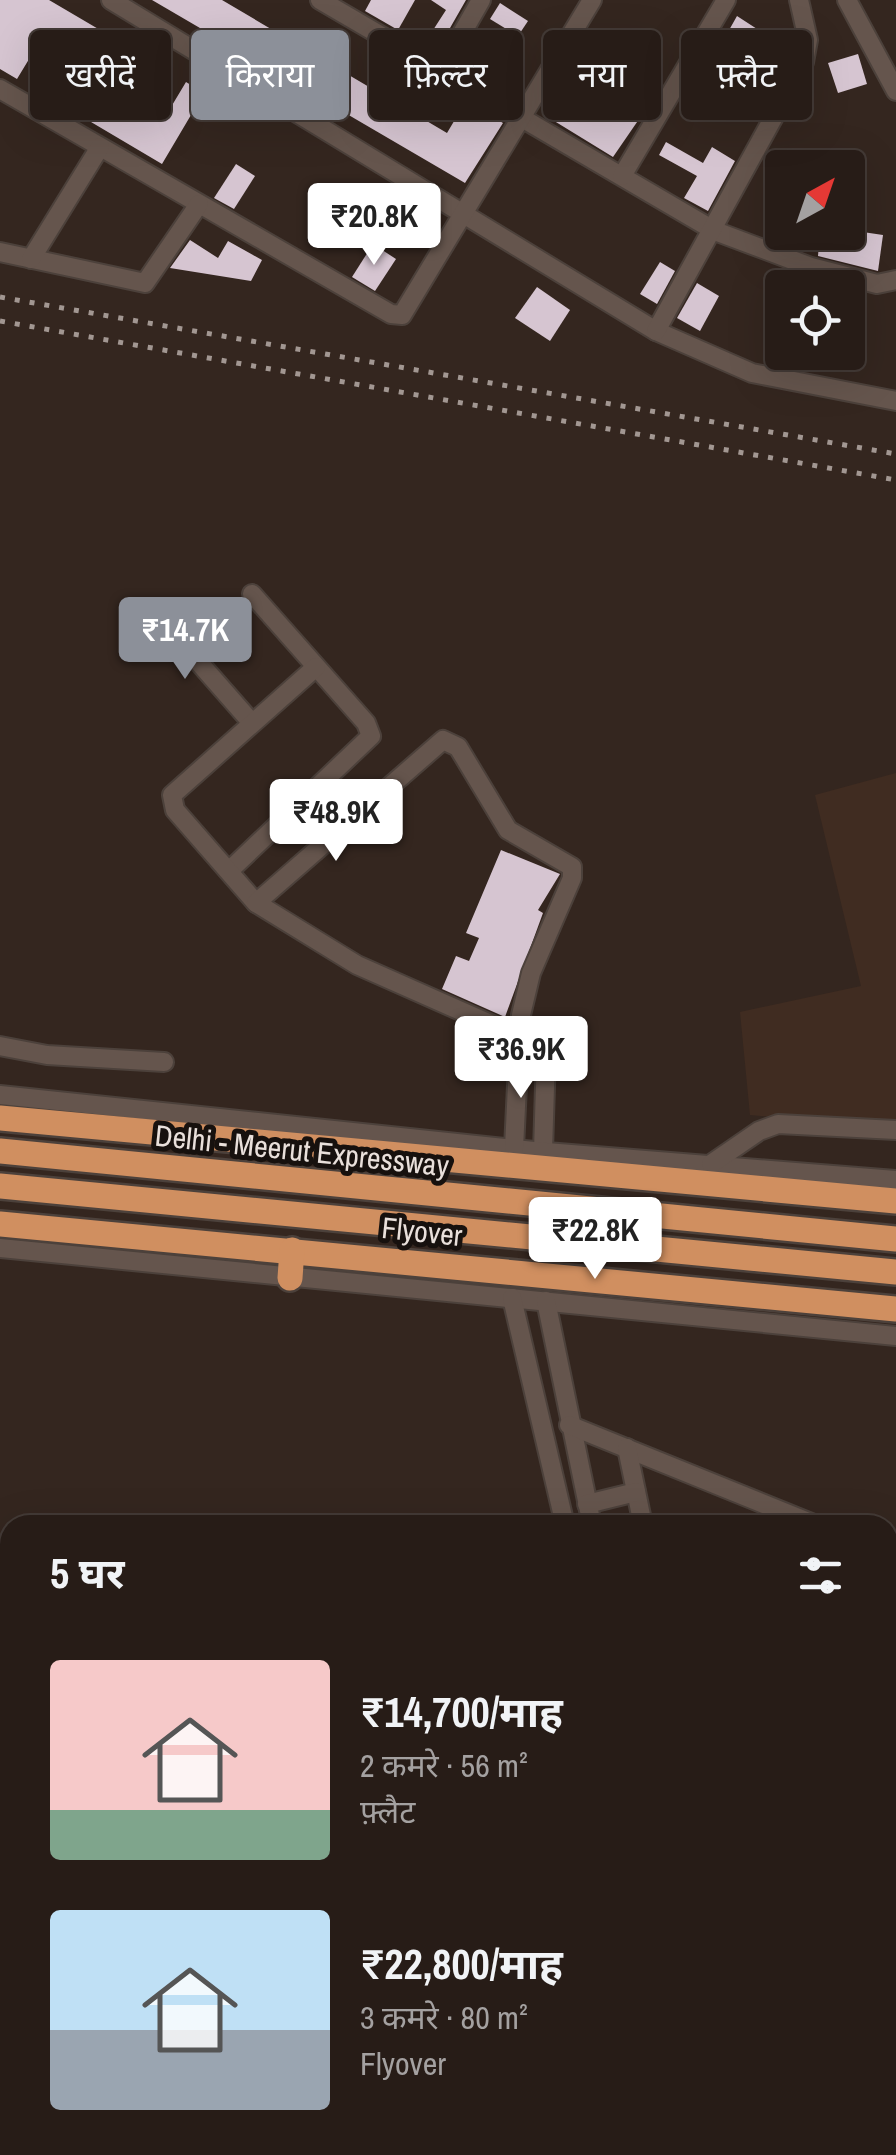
<!DOCTYPE html>
<html lang="hi">
<meta charset="utf-8">
<style>
:root{--surface:#271c17;--page:#2f2520;--text:#f1f3f6;--muted:#a4a1a1;--line:#433a36;--accent:#8c9099}
body{margin:0;font-family:"Archivo Narrow","Noto Sans Devanagari",sans-serif;background:var(--page);color:var(--text);height:100vh;display:flex;flex-direction:column;font-size:38px;white-space:nowrap}
*{box-sizing:border-box;margin:0}
p{font-size:32px;color:var(--muted)}
.icon{flex:none;width:55px;height:55px;fill:none;stroke:currentColor;stroke-width:2;stroke-linecap:round;stroke-linejoin:round}
.map{position:relative;flex:1;overflow:hidden}
.details{position:absolute;left:0px;top:1515px;width:898px;height:640px;display:flex;flex-direction:column;background:var(--surface);border-radius:30px 30px 0 0;box-shadow:0 10px 40px #0002,0 0 0 2px var(--line)}
.details>*{flex:none}
.hud{position:absolute;left:30px;top:30px;width:838px;height:90px;display:flex;gap:20px}
.needle{width:65px;rotate:40deg}
.tools{position:absolute;left:765px;top:150px;display:grid;gap:20px}
.tools a{display:grid;place-items:center;width:100px;height:100px;border-radius:10px;background:var(--surface);box-shadow:0 10px 40px #0002,0 0 0 2px var(--line);font-size:50px}
.price{position:absolute;translate:-50% -85px;padding:0 22px;border-radius:10px;background:#fff;color:#222;font-size:32px;line-height:65px;filter:drop-shadow(0 2px 5px #0008)}
.price::after{content:'';position:absolute;left:50%;top:60px;width:30px;height:22px;margin-left:-15px;background:inherit;clip-path:polygon(0 0,100% 0,50% 100%)}
.price.on{background:var(--accent);color:#fff}
ul{padding:0;list-style:none}
li{display:flex;align-items:center;gap:30px;height:250px;padding:0 50px}
li span{display:grid;place-items:center;flex:none;width:280px;height:200px;border-radius:10px;color:#555}
li>.icon{margin-inline-start:auto}
span .icon{width:120px;height:120px;fill:#fffc;stroke-width:1}
li b{font-size:42px}
h2{display:flex;justify-content:space-between;align-items:center;height:120px;padding:0 50px;font-size:42px}
.pill{padding:0 35px;border-radius:10px;background:var(--surface);box-shadow:0 10px 40px #0002,0 0 0 2px var(--line);font-size:35px;line-height:90px}
.pill.on{background:var(--accent);color:#fff}
.map>svg:first-child{display:block}
.built{fill:#402c21}
.building{fill:#d6c5d1}
.lines{fill:none;stroke-linecap:round;stroke-linejoin:round}
.minor-casing{stroke:#4c413b;stroke-width:22}
.highway-casing{stroke:#4c413b;stroke-width:30}
.minor{stroke:#65554d;stroke-width:18}
.highway{stroke:#d08f60;stroke-width:25}
.rail{stroke:#a29792;stroke-width:5;stroke-dasharray:5 10;stroke-linecap:butt}
.labels{text-anchor:middle;dominant-baseline:central;stroke-width:10;stroke-linejoin:round;paint-order:stroke}
.street-label{font-size:30px;fill:#e9e0db;stroke:#17110e}
</style>
<div class="map">
<svg width="896" height="2155" viewBox="0 0 896 2155">
<rect width="100%" height="100%" fill="#34261f"/>
<path class="built" d="M896,773v354l-146,-12 -10,-103 121,-26 -46,-191z"/>
<g class="building">
<path d="M0,0h49l114,67 -22,36 24,14 21,-35 18,11 -42,71 -120,-71 22,-37 -24,-15 -23,38 -17,-10z"/>
<path d="M152,0h70l225,133 19,-32 37,22 -38,60z"/>
<path d="M371,0h44l-17,30 -33,-19z"/>
<path d="M431,0h35l-28,49 -12,-8 20,-31z"/>
<path d="M500,3l28,18 -10,15 -28,-17z"/>
<path d="M737,16l31,20 -19,29 30,17 -17,31 -60,-35z"/>
<path d="M858,54l9,30 -29,9 -10,-30z"/>
<path d="M587,55l31,18 -9,15 37,21 -33,48 -62,-38z"/>
<path d="M666,142l37,21 9,-16 23,14 -27,50 -24,-13 13,-22 -38,-21z"/>
<path d="M236,164l19,12 -21,33 -20,-11z"/>
<path d="M856,231l27,4 -5,36 -60,-15 2,-24z"/>
<path d="M190,240l28,18 10,-17 34,19 -11,21 -81,-13z"/>
<path d="M373,244l23,15 -21,32 -23,-14z"/>
<path d="M660,262l15,9 -18,33 -17,-10z"/>
<path d="M697,283l22,13 -19,35 -23,-13z"/>
<path d="M537,287l33,23 -20,31 -35,-23z"/>
<path d="M501,850l59,24 -22,36 5,3 -38,104 -63,-28 14,-33 13,5 10,-23 -13,-5z"/>
</g>
<g class="lines">
<g class="minor-casing">
<g id="minor">
<path d="M111,0l545,331 96,42 144,28"/>
<path d="M320,0l395,231 96,36 66,17 19,-4"/>
<path d="M847,0l49,91"/>
<path d="M441,70l40,-70"/>
<path d="M0,89l391,225 11,1 190,-315"/>
<path d="M622,176l104,-176"/>
<path d="M0,252l145,31 54,-79"/>
<path d="M31,259l69,-112"/>
<path d="M656,331l148,-269 4,-22 -9,-40"/>
<path d="M153,610l99,113"/>
<path d="M230,870l141,-134 -5,-13 -114,-129"/>
<path d="M256,903l-81,-93 -3,-15 144,-128"/>
<path d="M506,1031l-149,-66 -101,-62 187,-163 15,7 50,83 64,37v11l-41,95 -10,42"/>
<path d="M533,1036l13,18 -3,97"/>
<path d="M0,1046l47,9 117,7"/>
<path d="M0,1095l534,56 362,29"/>
<path d="M514,1148l5,-104"/>
<path d="M711,1164l48,-33 19,-7 118,6"/>
<path d="M0,1248l896,88"/>
<path d="M512,1298l53,227"/>
<path d="M546,1301l46,224"/>
<path d="M569,1425l247,100"/>
<path d="M627,1448l16,77"/>
<path d="M587,1504l49,-12"/>
<path d="M888,1555l8,4"/>
<path d="M888,1876h8"/>
<path d="M500,2155l3,-10"/>
<path d="M544,2155l3,-10"/>
<path d="M574,2155l3,-10"/>
</g>
</g>
<g class="highway-casing">
<g id="highway">
<path d="M0,1118l896,83"/>
<path d="M0,1151l896,88"/>
<path d="M0,1186l896,86"/>
<path d="M0,1224l896,85"/>
<path d="M290,1278l2,-28"/>
</g>
</g>
<use href="#minor" class="minor"/>
<use href="#highway" class="highway"/>
<g class="rail">
<path d="M0,297l896,157"/>
<path d="M0,321l896,159"/>
</g>
</g>
<g class="labels">
<g class="street-label">
<text transform="translate(302 1150) rotate(6)">Delhi - Meerut Expressway</text>
<text transform="translate(422 1231) rotate(6)">Flyover</text>
</g>
</g>
</svg>
<div class="tools">
<a><svg class="needle" viewBox="-14 -14 28 28"><path d="M0-13l5 13h-10z" fill="#e53935"/><path d="M0 13l5-13h-10z" fill="#a4a1a1"/></svg></a>
<a><svg class="icon" aria-label="locate" viewBox="0 0 24 24"><circle cx="12" cy="12" r="6"/><path d="M12 2v4M12 18v4M2 12h4M18 12h4"/></svg></a>
</div>
<b class="price" style="left:374px;top:268px">₹20.8K</b>
<b class="price on" style="left:185px;top:682px">₹14.7K</b>
<b class="price" style="left:336px;top:864px">₹48.9K</b>
<b class="price" style="left:521px;top:1101px">₹36.9K</b>
<b class="price" style="left:595px;top:1282px">₹22.8K</b>
<div class="hud">
<a class="pill">खरीदें</a>
<a class="pill on">किराया</a>
<a class="pill">फ़िल्टर</a>
<a class="pill">नया</a>
<a class="pill">फ़्लैट</a>
</div>
<section class="details">
<h2>5 घर<svg class="icon" aria-label="filters" viewBox="0 0 24 24"><path d="M4 7h16M4 17h16"/><circle cx="9" cy="7" r="2"/><circle cx="15" cy="17" r="2"/></svg></h2>
<ul>
<li><span style="background:linear-gradient(#f6c9c9 75%,#7fa58c 0)"><svg class="icon" aria-label="home" viewBox="0 0 24 24"><path d="M3 11l9-7 9 7M6 9v11h12V9"/></svg></span><div><b>₹14,700/माह</b><p>2 कमरे · 56 m²</p><p>फ़्लैट</p></div></li>
<li><span style="background:linear-gradient(#bfe0f5 60%,#9aa5b1 0)"><svg class="icon" aria-label="home" viewBox="0 0 24 24"><path d="M3 11l9-7 9 7M6 9v11h12V9"/></svg></span><div><b>₹22,800/माह</b><p>3 कमरे · 80 m²</p><p>Flyover</p></div></li>
</ul>
</section>
</div>
